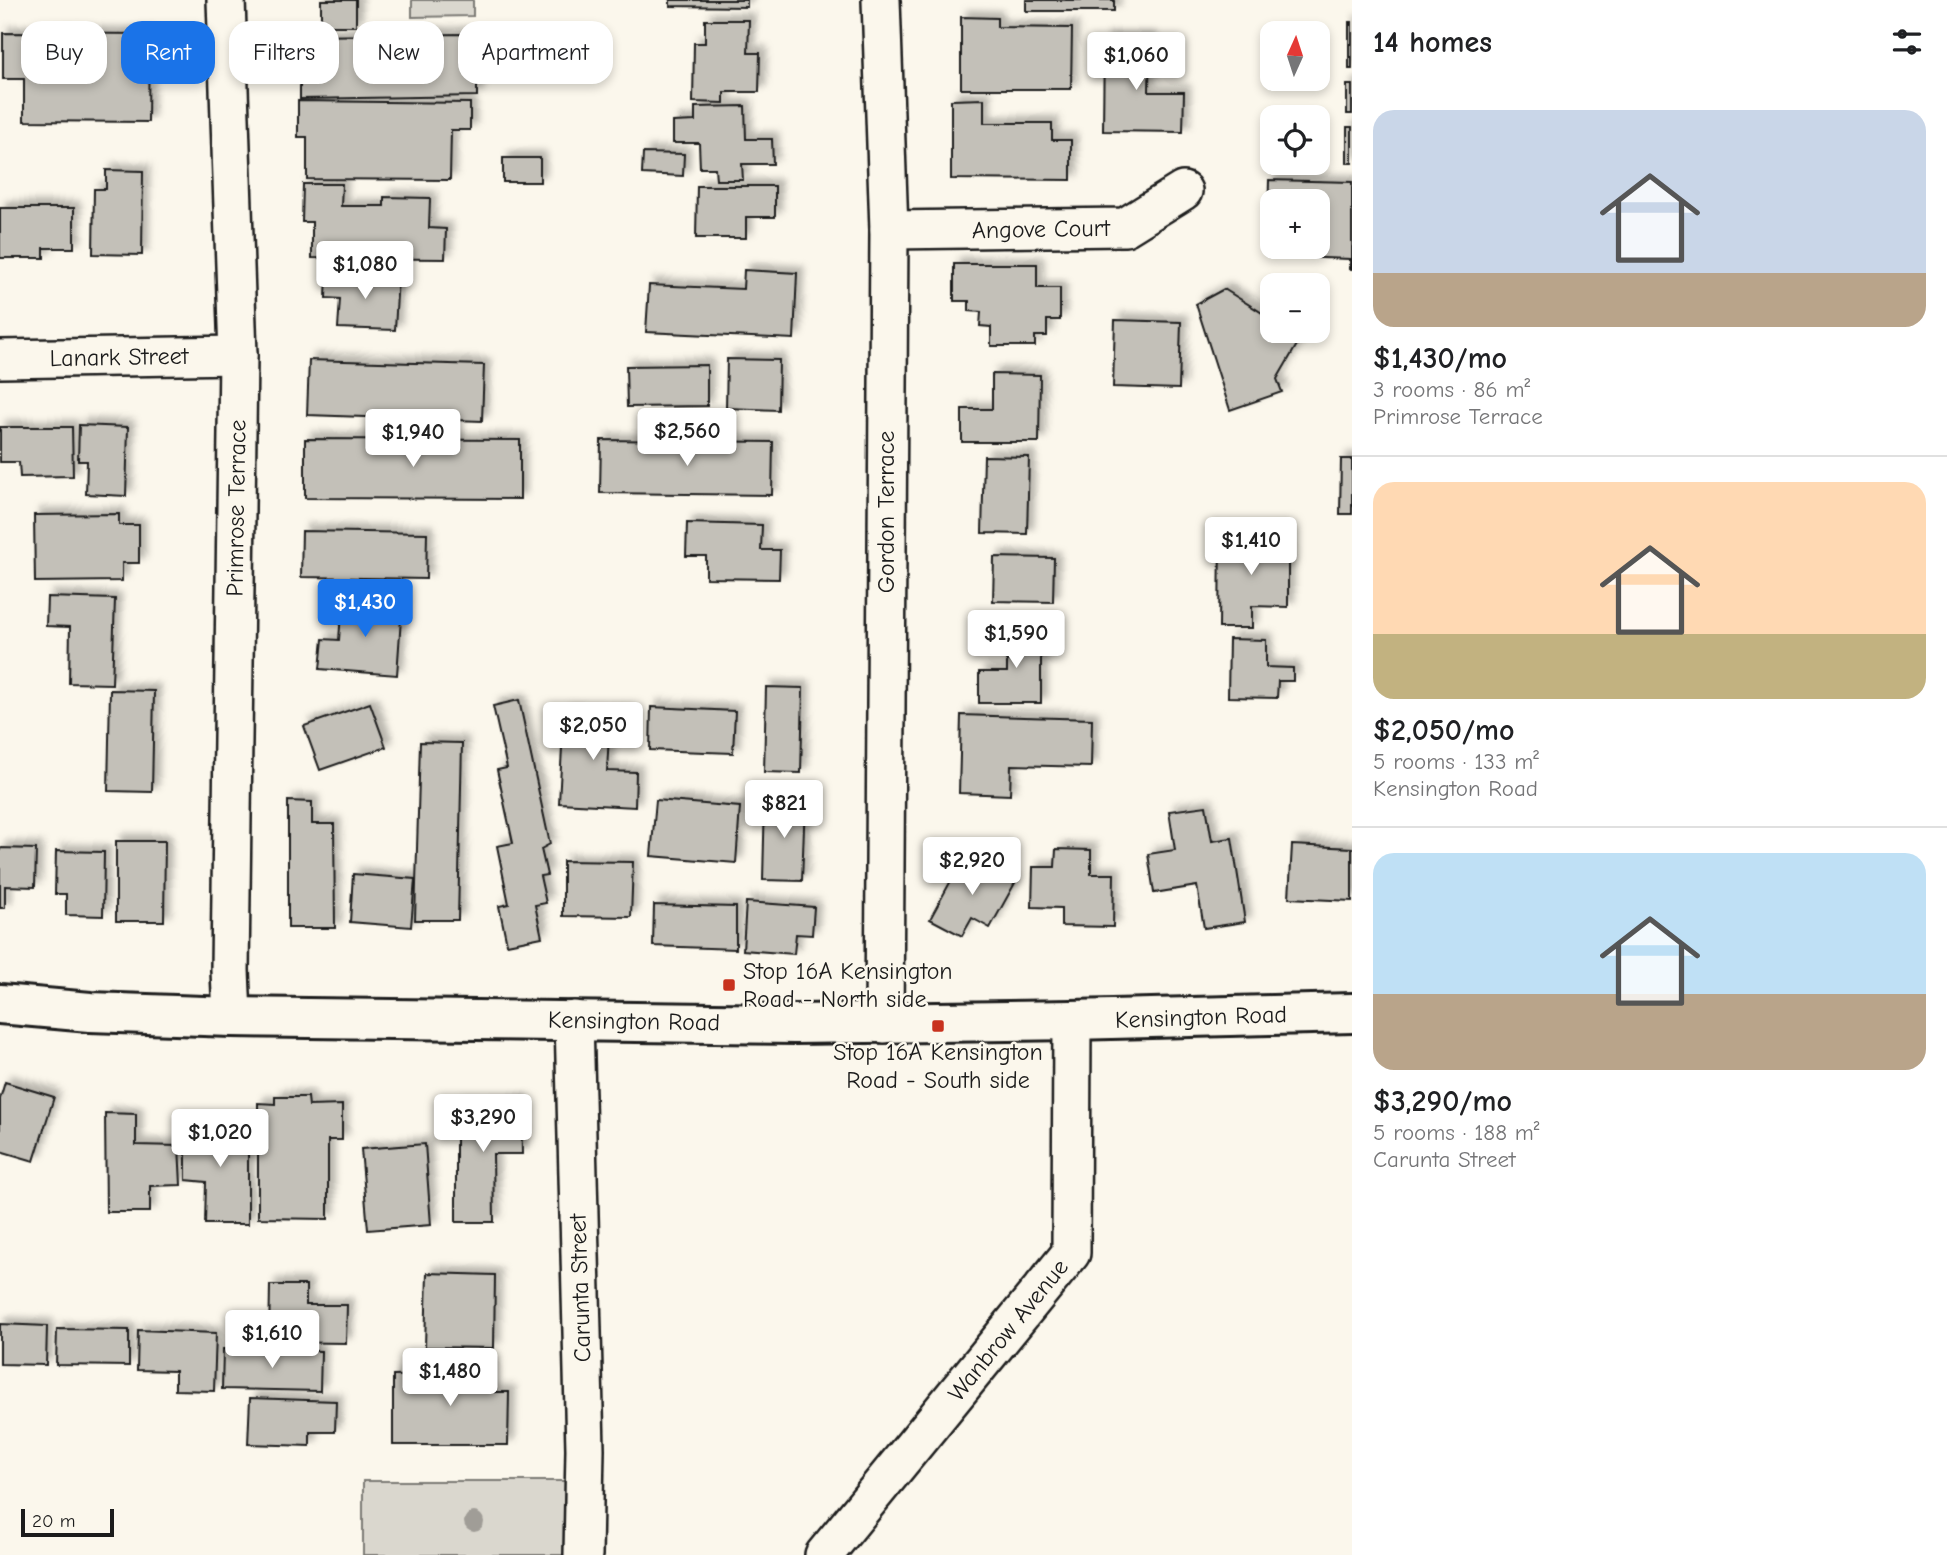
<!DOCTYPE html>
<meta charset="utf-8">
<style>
:root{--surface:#fff;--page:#f6f6f6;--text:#202124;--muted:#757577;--line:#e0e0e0;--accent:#1a73e8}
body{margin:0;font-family:"Comic Neue",sans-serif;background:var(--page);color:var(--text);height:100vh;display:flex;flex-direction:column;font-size:26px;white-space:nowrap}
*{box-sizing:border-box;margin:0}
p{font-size:23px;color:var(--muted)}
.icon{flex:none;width:38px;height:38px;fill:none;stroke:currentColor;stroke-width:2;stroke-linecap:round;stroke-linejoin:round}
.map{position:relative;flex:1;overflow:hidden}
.side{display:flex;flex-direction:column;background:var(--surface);width:595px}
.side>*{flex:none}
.hud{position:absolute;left:21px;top:21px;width:665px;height:63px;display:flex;gap:14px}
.needle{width:46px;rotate:3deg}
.buttons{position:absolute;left:1260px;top:21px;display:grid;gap:14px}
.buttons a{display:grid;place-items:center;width:70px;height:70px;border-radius:14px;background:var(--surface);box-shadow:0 4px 10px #0003;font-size:35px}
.scale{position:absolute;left:21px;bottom:18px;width:93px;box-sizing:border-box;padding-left:7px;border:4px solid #1c1c1c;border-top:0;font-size:19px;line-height:24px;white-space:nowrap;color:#1c1c1c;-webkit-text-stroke:5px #fbf7ec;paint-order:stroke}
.price{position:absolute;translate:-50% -60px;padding:0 16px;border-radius:7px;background:#fff;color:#222;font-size:23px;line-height:46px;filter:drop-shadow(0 2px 4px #0008)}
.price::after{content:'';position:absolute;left:50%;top:42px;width:21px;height:16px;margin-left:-10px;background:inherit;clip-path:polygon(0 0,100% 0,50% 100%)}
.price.active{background:var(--accent);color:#fff}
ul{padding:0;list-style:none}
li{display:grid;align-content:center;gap:14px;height:371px;padding:0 21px}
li+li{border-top:2px solid var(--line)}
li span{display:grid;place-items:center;height:217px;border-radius:21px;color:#555}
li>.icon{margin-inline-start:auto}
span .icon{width:126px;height:126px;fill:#fffc;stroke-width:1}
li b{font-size:30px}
h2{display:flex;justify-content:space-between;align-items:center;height:84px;padding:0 21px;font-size:30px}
.chip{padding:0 24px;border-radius:21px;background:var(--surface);box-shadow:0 4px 10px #0003;font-size:24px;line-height:63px}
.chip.active{background:var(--accent);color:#fff}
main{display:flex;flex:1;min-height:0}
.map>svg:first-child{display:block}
.green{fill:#dad7ce;stroke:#7b7a75;stroke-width:2}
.building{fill:#c3c0b8;stroke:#1c1c1c;stroke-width:2;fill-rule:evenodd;filter:url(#shadow)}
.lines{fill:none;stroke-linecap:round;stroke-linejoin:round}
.minor-casing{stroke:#1c1c1c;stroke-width:42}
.major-casing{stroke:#1c1c1c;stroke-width:44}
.minor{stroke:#fbf7ec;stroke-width:37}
.major{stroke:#fbf7ec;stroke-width:38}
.tree{fill:#a09d97}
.poi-dot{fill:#c8321e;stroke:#fbf7ec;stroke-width:2.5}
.labels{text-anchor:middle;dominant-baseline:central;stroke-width:5;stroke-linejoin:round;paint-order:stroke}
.street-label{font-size:24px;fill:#1c1c1c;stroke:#fbf7ec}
.poi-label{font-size:24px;fill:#1c1c1c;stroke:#fbf7ec;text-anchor:start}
</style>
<main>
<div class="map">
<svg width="1352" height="1555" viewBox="0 0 1352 1555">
<defs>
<filter id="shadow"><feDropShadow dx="6" dy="-6" stdDeviation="3.5" flood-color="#0004"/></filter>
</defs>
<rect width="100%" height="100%" fill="#fbf7ec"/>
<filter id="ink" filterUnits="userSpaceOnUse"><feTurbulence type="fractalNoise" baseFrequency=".0143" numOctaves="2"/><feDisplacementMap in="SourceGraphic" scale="14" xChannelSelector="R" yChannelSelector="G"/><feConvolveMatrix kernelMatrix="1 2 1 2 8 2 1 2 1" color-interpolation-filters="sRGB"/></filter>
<g filter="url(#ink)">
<g class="green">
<path d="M412,0h61v16l-61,1z"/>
<path d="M363,1481h214l1,74h-215z"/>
</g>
<g class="building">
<rect x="321" y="0" width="35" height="26"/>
<path d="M670,0h77v7l-77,-1z"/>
<rect x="1026" y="0" width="88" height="11"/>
<path d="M961,17l36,1v9l75,1 -1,61h-110z"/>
<path d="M705,20h44l-1,33h12l-1,39h-35v11l-31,-1 1,-59h11z"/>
<rect x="1349" y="22" width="3" height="47"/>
<path d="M3,33l146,1 -1,88 -124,-1v-42h-21z"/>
<path d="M462,34v30h15v32l-177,3v-50h10v-13z"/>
<path d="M1104,39h46l-1,53h35l-1,40 -80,-1z"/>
<rect x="1347" y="85" width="5" height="29"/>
<path d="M984,99v24h68v17h19v40l-120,-1v-79z"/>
<path d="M298,101l172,2v27h-19l-1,50 -143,-1v-42h-9z"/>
<path d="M745,106l1,33h26l1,25h-31l1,16h-27l-1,-12h-15l-1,-25h-26v-21l22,-1v-14z"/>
<rect x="1347" y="127" width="5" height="36"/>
<path d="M643,153l41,1 -1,22 -41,-2z"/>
<rect x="503" y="158" width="37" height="24"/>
<path d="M106,170l37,1 -1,84 -49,-1 1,-65h12z"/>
<path d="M1269,180l83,2v87h-2v-10l-83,-3zM1272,201h46v46h-46z"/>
<path d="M303,184h39l-1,22h43v-9l46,1 -1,30 17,1 -1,30 -133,-1v-36h-10z"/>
<path d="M697,186h78v31h-29v21h-50z"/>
<path d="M0,208h74v40h-30v10h-44z"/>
<path d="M954,264h83v24h23v32h-13v16h-12v10h-44v-19l-11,-1 1,-14 -12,-1v-10h-15z"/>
<path d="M744,270l53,3 -3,66 -148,-7 3,-47 94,4z"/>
<path d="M327,274l71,2 -3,54 -57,-2 2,-29 -14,-1z"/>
<path d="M1224,289l40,25 8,-13v30h33l-28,48 5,13 -52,18 -34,-106z"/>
<path d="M1115,320l66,2 -2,67 -66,-2z"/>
<path d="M727,359l52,1 -1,50 -52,-2z"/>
<path d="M309,360l175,5 -2,56 -175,-6z"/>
<path d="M707,365v41l-80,1 -1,-41z"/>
<path d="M992,374l48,1 -1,67h-77v-33h30z"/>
<path d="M79,425l49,2 -2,69 -40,-2 1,-33h-9z"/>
<path d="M0,427h72l1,49 -53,1 -1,-15h-19z"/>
<path d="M305,439l215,1v59l-215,-1z"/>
<path d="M601,440l172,2 -1,53 -172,-2z"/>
<path d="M984,456l45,1 -2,77 -45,-1z"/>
<path d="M1341,459h11v55h-12z"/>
<path d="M119,514v11h20v38h-17v18l-87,1 -1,-67z"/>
<path d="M687,523l75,2 -1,25h19l-1,29 -73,-1v-22h-20z"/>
<path d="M302,531l125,2 -1,46 -125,-2z"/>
<path d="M1220,536l68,1v70l-36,-1v22h-33z"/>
<path d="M994,557l60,1 -1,44 -60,-1z"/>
<path d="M47,597l68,2 -3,85 -43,-1 1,-56 -24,-1z"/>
<path d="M342,599l60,5 -5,71 -77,-6 3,-30 16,1z"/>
<path d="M1007,626h34v77h-62v-31h28z"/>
<path d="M1229,639l37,1v27l27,1v13h-15l-1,17 -49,-1z"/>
<path d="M766,687l37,1 -2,85 -37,-1z"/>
<path d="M110,690l44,1 -2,101 -44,-1z"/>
<path d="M519,700l31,144 -9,5 6,26 -7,1 6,27 -11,2 7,32 -35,7 -8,-38 10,-2 -12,-58 16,-3 -16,-73 10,-2 -14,-62z"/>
<path d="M370,703l16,44 -66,23 -16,-44z"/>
<path d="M651,707l84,4 -2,42 -83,-3z"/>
<path d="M564,711l61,3 -1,21 -15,-1 -2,37 29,1 -1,35 -76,-4z"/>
<path d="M961,715l131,4 -1,48 -80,-2 -1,30 -51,-2z"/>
<path d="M420,742l42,1 -4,177h-43z"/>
<path d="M765,798l40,2 -3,81 -39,-1z"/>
<path d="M656,800l84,7 -4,56 -85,-7z"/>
<path d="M288,801l24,1v22h22l1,104h-47z"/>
<path d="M1206,806l6,35 20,-3 13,84 -41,6 -7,-42 -43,7 -6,-39 27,-4 -6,-39z"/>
<path d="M116,841h49l-1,80h-48z"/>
<path d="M1292,845l60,3v53l-63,-3z"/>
<path d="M0,848l36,1 -1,38 -30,-1v22h-5z"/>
<path d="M1056,849l35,1v24h23l-1,53 -52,-1v-18l-29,-1 1,-40h22z"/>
<path d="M56,851l48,1 -1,64 -37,-1v-21h-11z"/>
<path d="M965,855l50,28 -25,45 -18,-10 -10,18 -32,-17z"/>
<path d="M563,861l70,1 -2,55 -68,-1z"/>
<path d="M353,874l62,5 -4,48 -61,-5z"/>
<path d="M746,902l68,5 -2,28 -16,-1 -2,20 -51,-4z"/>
<path d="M654,905l82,2v42l-83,-3z"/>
<path d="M5,1082l49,15 -20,64 -34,-10v-52z"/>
<path d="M275,1097h33l1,9 33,-1v35h-14v79l-70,-1v-115l17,1z"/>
<path d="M456,1102h65l1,52h-29l1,68h-38z"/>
<path d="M105,1113l31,1v31l43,1 2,39 -31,1v26h-44z"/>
<path d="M248,1122v102h-43l1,-42 -20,-2v-56z"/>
<path d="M425,1144l6,81 -63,5 -7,-81z"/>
<path d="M427,1273l68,2 -1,73 -69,-1z"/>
<path d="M270,1285h36v20h41l-1,38 -77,-1z"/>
<path d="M0,1324l47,2 -1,39 -46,-1z"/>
<path d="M57,1329l72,1v36l-73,-1z"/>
<path d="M138,1330l78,3 -2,58 -39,-1v-19l-38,-1z"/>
<path d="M223,1349l98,2 -1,40 -98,-2z"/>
<path d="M441,1362h49l1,30h18l-1,53h-115v-69l48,-1z"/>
<path d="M250,1398l86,3 -1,31h-25v14l-62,-2z"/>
</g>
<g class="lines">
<g class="minor-casing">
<g id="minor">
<path d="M226,0l12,355 -8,615 2,47"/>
<path d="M881,0l8,230 -5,794"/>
<path d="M889,230l236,-3 58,-36"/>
<path d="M0,359l238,-4"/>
<path d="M574,1020l11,429 -2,106"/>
<path d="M824,1555l247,-302 1,-233"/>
</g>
</g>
<g class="major-casing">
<path id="major" d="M0,1004l90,8 142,5 563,7 277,-4 280,-7"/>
</g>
<use href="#minor" class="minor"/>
<use href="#major" class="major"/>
</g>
<circle class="tree" cx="474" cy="1522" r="10"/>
</g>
<g class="poi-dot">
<rect x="722" y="978" width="14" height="14" rx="3.5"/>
<rect x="931" y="1019" width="14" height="14" rx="3.5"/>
</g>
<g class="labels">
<g class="street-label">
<text transform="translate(1041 229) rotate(-1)">Angove Court</text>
<text transform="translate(119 357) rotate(-1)">Lanark Street</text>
<text transform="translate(236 508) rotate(-89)">Primrose Terrace</text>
<text transform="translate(886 512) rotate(-90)">Gordon Terrace</text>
<text transform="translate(1201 1017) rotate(-2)">Kensington Road</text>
<text transform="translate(634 1021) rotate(1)">Kensington Road</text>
<text transform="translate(580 1288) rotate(-92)">Carunta Street</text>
<text transform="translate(1008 1330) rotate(-51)">Wanbrow Avenue</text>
</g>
<g class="poi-label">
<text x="743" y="971">Stop 16A Kensington<tspan x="743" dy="28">Road - North side</tspan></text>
<text x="938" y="1052" text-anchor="middle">Stop 16A Kensington<tspan x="938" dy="28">Road - South side</tspan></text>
</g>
</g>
</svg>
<div class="buttons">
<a><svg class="needle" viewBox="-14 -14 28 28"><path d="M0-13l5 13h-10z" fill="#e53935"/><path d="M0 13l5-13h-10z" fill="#757577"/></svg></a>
<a><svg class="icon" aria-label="locate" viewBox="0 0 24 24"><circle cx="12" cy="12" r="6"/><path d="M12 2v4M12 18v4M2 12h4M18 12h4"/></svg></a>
<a>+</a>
<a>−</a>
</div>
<div class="scale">20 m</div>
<b class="price" style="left:1136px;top:92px">$1,060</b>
<b class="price" style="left:365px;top:301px">$1,080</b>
<b class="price" style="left:687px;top:468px">$2,560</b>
<b class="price" style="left:413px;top:469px">$1,940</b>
<b class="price" style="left:1251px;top:577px">$1,410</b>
<b class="price active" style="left:365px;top:639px">$1,430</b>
<b class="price" style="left:1016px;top:670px">$1,590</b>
<b class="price" style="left:593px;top:762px">$2,050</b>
<b class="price" style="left:784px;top:840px">$821</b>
<b class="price" style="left:972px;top:897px">$2,920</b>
<b class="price" style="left:483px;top:1154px">$3,290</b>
<b class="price" style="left:220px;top:1169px">$1,020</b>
<b class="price" style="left:272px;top:1370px">$1,610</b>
<b class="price" style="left:450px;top:1408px">$1,480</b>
<div class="hud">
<a class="chip">Buy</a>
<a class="chip active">Rent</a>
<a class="chip">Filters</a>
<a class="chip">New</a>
<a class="chip">Apartment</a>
</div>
</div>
<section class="side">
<h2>14 homes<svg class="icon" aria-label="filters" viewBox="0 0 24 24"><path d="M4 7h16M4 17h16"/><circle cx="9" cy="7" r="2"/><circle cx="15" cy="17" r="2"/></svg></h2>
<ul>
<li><span style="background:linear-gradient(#c9d6e8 75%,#b9a48a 0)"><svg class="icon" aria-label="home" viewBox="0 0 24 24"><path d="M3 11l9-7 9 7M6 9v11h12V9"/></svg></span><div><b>$1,430/mo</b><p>3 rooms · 86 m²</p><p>Primrose Terrace</p></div></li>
<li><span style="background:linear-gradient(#ffd9b3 70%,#c2b280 0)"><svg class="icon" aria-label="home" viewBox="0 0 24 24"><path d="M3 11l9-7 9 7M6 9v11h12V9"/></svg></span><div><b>$2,050/mo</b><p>5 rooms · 133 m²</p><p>Kensington Road</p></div></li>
<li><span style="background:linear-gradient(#bfe0f5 65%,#b9a48a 0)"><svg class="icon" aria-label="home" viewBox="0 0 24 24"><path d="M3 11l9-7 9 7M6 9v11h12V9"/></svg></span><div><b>$3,290/mo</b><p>5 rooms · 188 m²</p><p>Carunta Street</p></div></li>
</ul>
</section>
</main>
